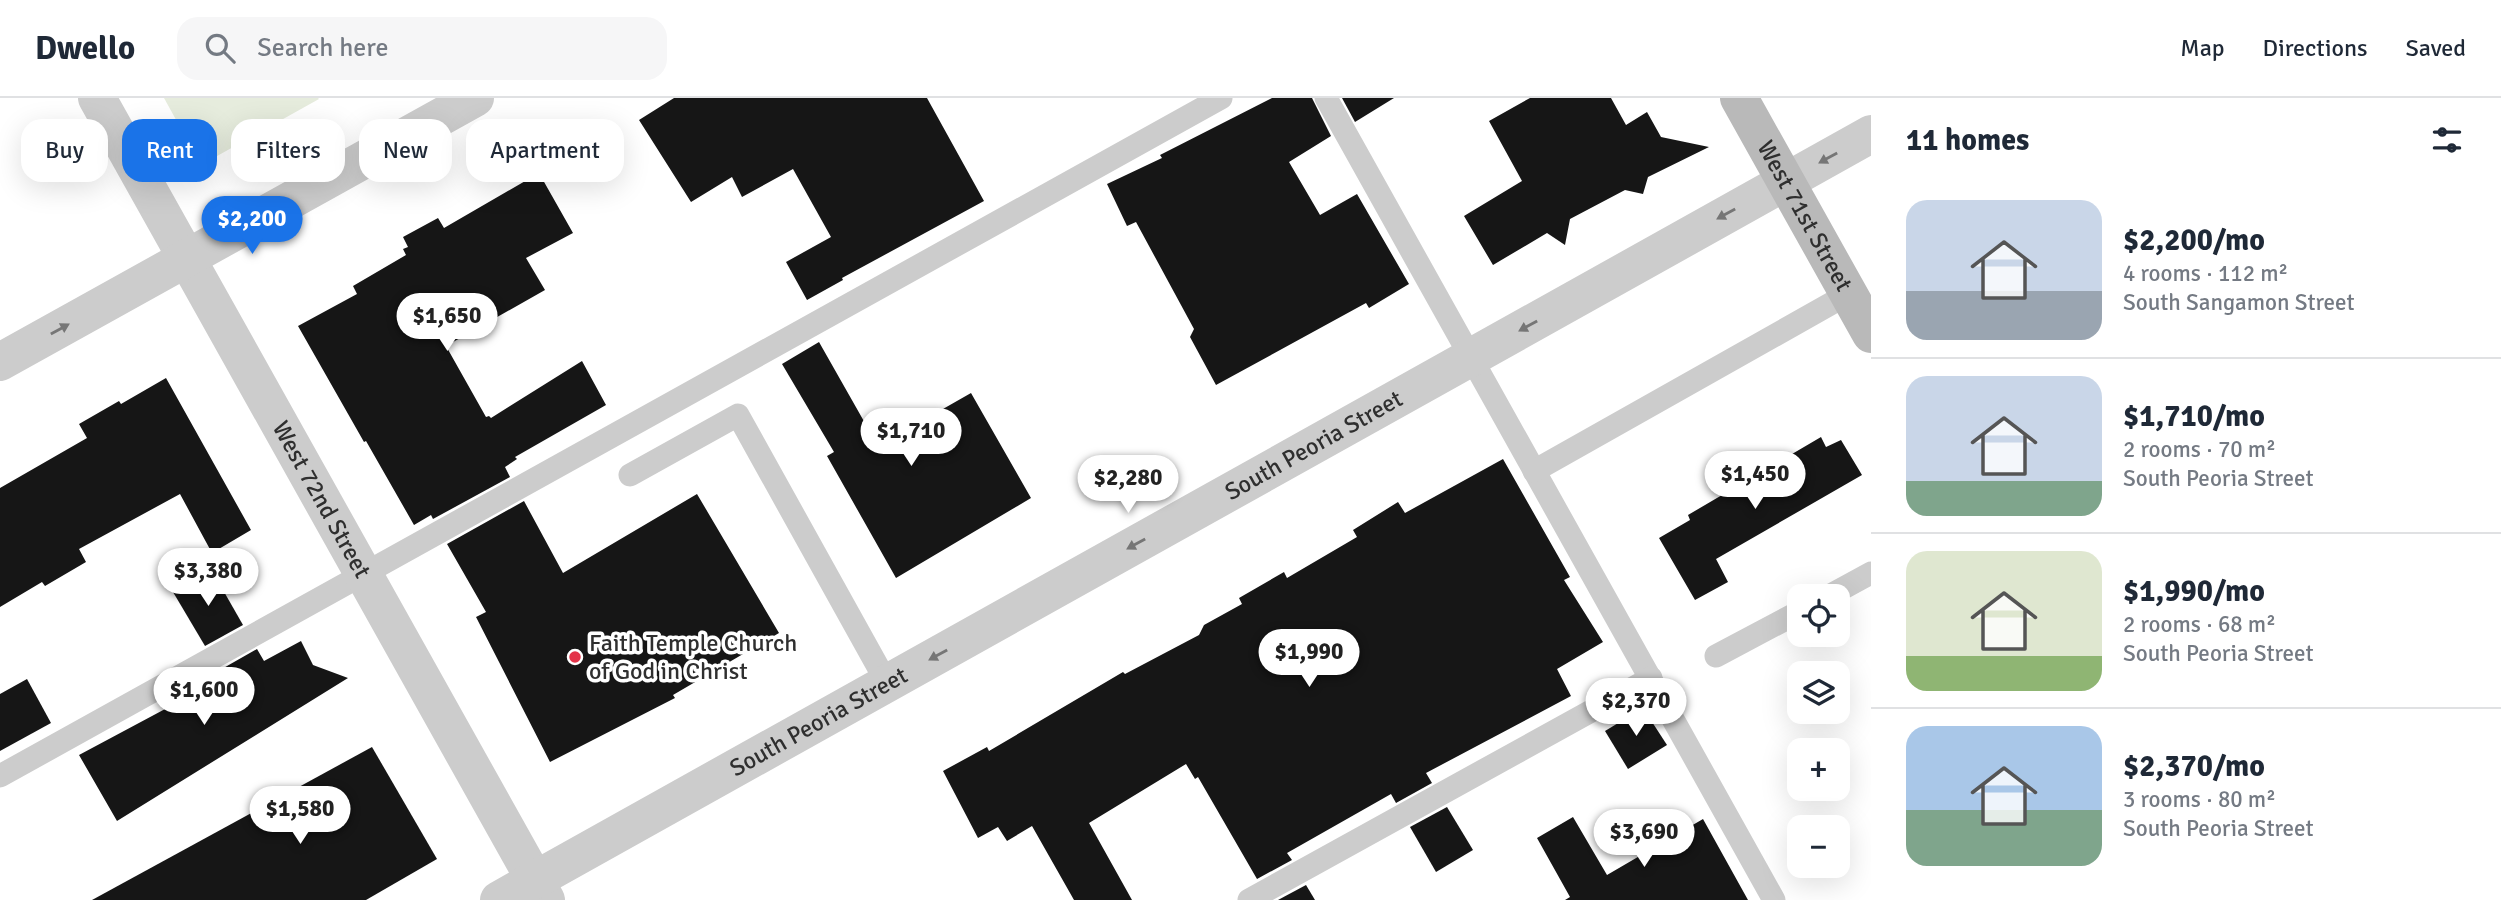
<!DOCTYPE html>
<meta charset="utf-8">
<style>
:root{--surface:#fff;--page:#f6f6f7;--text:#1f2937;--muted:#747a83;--line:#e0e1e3;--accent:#1a73e8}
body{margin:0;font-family:Signika,sans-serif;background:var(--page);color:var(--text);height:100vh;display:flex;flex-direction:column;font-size:26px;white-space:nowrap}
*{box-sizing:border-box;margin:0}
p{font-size:23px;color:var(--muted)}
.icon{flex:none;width:38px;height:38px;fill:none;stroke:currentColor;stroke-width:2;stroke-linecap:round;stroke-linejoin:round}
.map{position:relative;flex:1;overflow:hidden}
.panel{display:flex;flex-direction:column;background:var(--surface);width:630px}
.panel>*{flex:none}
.guide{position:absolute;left:21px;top:21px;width:665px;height:63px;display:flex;gap:14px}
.buttons{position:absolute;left:1787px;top:486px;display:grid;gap:14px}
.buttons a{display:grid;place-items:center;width:63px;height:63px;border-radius:14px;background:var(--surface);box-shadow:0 7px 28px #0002;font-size:35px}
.price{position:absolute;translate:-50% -60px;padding:0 16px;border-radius:24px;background:#fff;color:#222;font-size:23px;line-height:46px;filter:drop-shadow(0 2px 4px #0008)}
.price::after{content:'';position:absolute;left:50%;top:42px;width:21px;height:16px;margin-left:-10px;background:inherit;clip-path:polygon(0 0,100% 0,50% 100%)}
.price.selected{background:var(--accent);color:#fff}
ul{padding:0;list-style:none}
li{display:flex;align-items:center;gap:21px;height:175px;padding:0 35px}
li+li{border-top:2px solid var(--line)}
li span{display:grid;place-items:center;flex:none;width:196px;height:140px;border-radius:21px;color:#555}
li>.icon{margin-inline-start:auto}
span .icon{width:84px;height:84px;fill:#fffc;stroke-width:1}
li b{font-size:30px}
h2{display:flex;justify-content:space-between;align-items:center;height:84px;padding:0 35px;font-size:30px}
.chip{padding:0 24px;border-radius:21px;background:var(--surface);box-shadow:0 7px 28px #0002;font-size:24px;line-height:63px}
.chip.selected{background:var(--accent);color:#fff}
header{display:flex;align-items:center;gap:42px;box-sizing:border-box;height:98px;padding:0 35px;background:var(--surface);border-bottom:2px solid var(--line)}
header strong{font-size:33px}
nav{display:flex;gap:38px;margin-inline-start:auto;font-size:24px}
.search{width:490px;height:63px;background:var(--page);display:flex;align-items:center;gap:18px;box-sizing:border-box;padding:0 24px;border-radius:21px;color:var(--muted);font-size:26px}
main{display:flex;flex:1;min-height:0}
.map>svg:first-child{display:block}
.green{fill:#e6ecdd}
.building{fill:#161616}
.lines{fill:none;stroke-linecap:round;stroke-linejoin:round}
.service{stroke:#ccc;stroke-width:23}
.minor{stroke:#ccc;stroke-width:38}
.secondary{stroke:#b9b9b9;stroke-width:38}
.oneway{fill:#767676}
.poi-dot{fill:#e33349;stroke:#fff;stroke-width:2.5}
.labels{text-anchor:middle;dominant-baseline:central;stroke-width:7;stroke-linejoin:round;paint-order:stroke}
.street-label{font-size:24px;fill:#2f2f2f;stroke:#fff}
.poi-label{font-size:24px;fill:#2f2f2f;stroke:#fff;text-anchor:start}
</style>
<header>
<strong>Dwello</strong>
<div class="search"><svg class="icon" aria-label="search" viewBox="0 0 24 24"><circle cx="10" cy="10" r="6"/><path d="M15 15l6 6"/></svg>Search here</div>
<nav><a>Map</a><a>Directions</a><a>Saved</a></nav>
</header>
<main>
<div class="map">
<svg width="1871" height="802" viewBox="0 0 1871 802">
<rect width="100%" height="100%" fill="#fff"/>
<path class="green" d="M164,0h154l1,1 -118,66z"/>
<g class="building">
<path d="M674,0h253l57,103 -142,77 1,2 -36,20 -21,-38 45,-25 -38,-68 -51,28 -10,-20 -41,25 -52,-82z"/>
<path d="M1272,0h40l19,38 -42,26 31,53 37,-21 52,90 -40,24 -3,-5 -150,82 -26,-48 4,-8 -58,-107 -9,4 -20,-42 55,-26 -2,-3z"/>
<path d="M1342,0h52l-39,24z"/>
<path d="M1530,0h81l15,27 21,-13 14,25 48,10 -61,30 -5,17 -18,-4 -55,29 -5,26 -18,-12 -54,32 -29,-49 58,-35 -33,-60z"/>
<path d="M539,75l34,60 -47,25 19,32 -99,56 40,71 3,-1 2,2 91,-57 24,44 -91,52 2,2 -12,8 5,10 -77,42 -2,-4 -17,10 -48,-84 -2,1 -66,-116 59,-32 -4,-8 53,-31 -3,-6 5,-2 -5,-10 35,-19 6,10z"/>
<path d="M819,244l59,104 93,-53 60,105 -135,80 -69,-122 7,-4 -52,-88z"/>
<path d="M166,280l85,152 -39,23 -32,-59 -101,55 7,13 -41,24 -3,-4 -42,25v-119l87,-50 -8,-14 40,-23 2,3z"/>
<path d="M1821,339l5,10 15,-7 21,35 -146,84 12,23 -33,18 -36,-62 31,-18 -2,-5z"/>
<path d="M1503,361l67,118 -6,3 39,62 -46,27 14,27 -145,77 6,10 -36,20 -5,-9 -104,59 5,7 -35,19 -59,-102 -3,2 -9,-15 -97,59 43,77h-58l-42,-74 -25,15 -9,-14 -20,11 -35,-67 44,-24 2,4 134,-79 2,2 74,-39 5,-10 38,-21 -3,-6 45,-26 3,6 70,-41 -4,-7 45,-28 7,11z"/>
<path d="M697,396l82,139 -106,62 2,3 -125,64 -74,-145 10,-5 -39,-68 77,-43 39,72z"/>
<path d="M211,471l32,56 -38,21 -32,-54z"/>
<path d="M301,543l12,24 35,13 -231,143 -38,-66 146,-78 -5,-7 37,-21 7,12z"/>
<path d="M27,581l24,44 -51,28v-57z"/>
<path d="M1643,610l24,37 -39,24 -23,-38z"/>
<path d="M372,649l65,112 -71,41h-274z"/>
<path d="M1447,709l26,43 -37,22 -26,-45z"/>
<path d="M1573,719l34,58 96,-56 45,81h-183l5,-3 -33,-59z"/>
<path d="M1306,787l9,15h-37z"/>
</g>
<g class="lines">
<g class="service">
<path d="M1326,0l448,802"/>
<path d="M1534,373l314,-177"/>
<path d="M630,377l108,-60 149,268"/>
<path d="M1827,499l44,-24"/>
<path d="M1716,558l83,-44"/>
<path d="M0,678l1221,-678"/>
<path d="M1249,802l402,-222"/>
</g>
<g class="minor">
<path id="s1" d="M97,0l449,802"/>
<path d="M0,264l475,-264"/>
<path id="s2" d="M499,802l1372,-766"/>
</g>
<path class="secondary" id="s3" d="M1739,0l132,236"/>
</g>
<defs><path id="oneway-solid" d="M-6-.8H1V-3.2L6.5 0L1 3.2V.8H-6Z" transform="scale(1.75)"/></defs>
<g class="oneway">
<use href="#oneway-solid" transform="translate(1828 60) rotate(151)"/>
<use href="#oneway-solid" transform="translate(1726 116) rotate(151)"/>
<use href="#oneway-solid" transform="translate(1528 228) rotate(151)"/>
<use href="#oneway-solid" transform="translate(60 231) rotate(-29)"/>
<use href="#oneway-solid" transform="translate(1136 446) rotate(151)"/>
<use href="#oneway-solid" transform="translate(938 557) rotate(151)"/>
</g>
<circle class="poi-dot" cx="575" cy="559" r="7"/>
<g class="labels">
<g class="street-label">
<text stroke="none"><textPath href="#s3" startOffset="135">West 71st Street</textPath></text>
<text stroke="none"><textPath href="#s2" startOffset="933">South Peoria Street</textPath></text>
<text stroke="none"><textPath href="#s1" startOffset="460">West 72nd Street</textPath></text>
<text stroke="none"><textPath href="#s2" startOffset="366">South Peoria Street</textPath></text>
</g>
<g class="poi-label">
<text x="589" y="545">Faith Temple Church<tspan x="589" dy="28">of God in Christ</tspan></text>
</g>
</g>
</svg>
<div class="buttons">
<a><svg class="icon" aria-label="locate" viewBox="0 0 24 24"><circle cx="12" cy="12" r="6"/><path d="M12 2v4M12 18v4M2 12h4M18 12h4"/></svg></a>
<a><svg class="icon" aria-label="layers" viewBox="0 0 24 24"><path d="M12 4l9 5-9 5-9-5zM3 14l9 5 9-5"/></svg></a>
<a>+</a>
<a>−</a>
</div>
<b class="price selected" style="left:252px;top:158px">$2,200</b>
<b class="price" style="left:447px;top:255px">$1,650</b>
<b class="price" style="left:911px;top:370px">$1,710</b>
<b class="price" style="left:1755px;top:413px">$1,450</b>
<b class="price" style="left:1128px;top:417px">$2,280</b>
<b class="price" style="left:208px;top:510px">$3,380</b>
<b class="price" style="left:1309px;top:591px">$1,990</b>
<b class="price" style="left:204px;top:629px">$1,600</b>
<b class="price" style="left:1636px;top:640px">$2,370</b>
<b class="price" style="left:300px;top:748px">$1,580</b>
<b class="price" style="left:1644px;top:771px">$3,690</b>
<div class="guide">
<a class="chip">Buy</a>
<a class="chip selected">Rent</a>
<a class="chip">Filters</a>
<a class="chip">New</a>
<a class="chip">Apartment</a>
</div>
</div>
<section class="panel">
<h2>11 homes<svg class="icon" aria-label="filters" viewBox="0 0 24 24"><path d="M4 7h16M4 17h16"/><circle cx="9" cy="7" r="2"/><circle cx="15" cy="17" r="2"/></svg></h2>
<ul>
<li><span style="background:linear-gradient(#c9d6e8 65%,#9aa5b1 0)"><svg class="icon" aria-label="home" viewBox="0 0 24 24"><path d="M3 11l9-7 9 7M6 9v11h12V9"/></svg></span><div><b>$2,200/mo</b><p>4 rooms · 112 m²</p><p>South Sangamon Street</p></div></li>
<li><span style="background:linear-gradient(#c9d6e8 75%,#7fa58c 0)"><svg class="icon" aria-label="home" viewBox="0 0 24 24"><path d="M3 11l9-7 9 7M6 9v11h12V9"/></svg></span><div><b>$1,710/mo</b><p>2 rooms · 70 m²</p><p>South Peoria Street</p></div></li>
<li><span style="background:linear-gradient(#dfe7d0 75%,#8fb573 0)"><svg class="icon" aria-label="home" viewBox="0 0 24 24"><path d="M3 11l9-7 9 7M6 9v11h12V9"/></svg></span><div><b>$1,990/mo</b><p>2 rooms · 68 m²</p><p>South Peoria Street</p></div></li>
<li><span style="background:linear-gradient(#a9c7e8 60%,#7fa58c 0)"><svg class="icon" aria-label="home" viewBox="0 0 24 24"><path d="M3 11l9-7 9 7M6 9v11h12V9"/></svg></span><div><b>$2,370/mo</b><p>3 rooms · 80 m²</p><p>South Peoria Street</p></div></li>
</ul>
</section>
</main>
